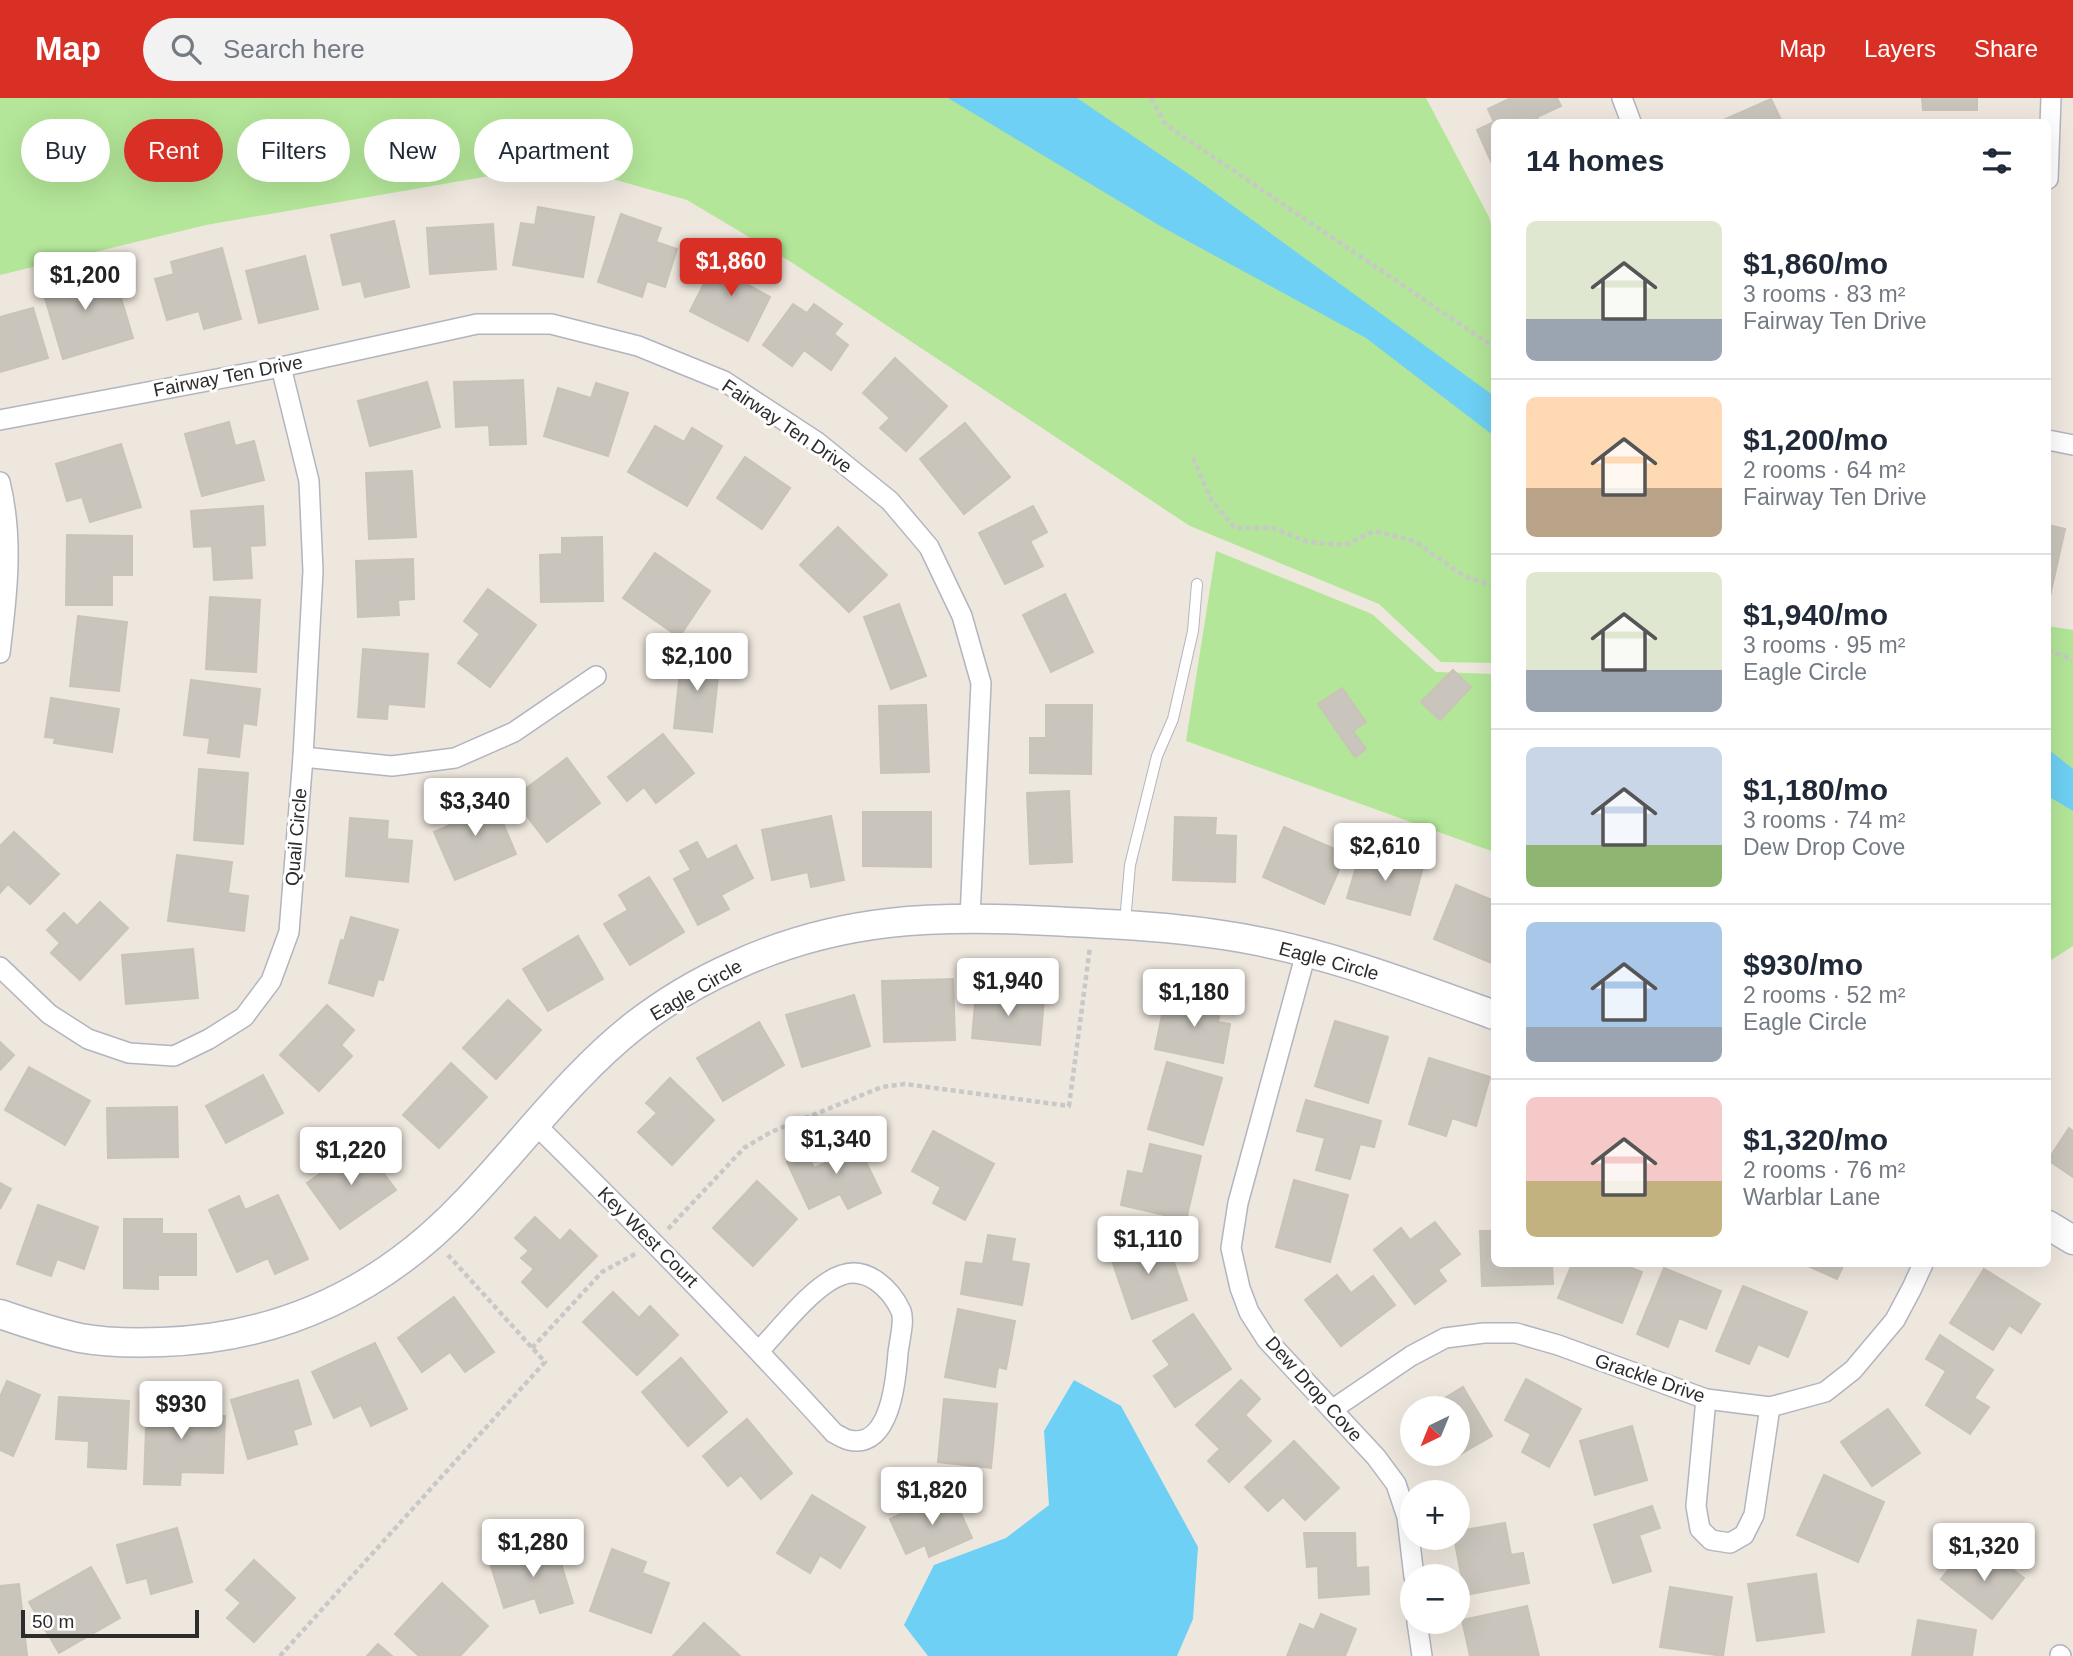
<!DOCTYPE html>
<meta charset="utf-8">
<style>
:root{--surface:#fff;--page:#f2f2f3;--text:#1f2937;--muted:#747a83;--line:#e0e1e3;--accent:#d93025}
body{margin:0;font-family:Helvetica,sans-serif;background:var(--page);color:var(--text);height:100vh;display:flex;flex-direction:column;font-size:26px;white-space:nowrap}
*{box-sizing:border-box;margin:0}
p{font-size:23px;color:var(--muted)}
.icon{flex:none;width:38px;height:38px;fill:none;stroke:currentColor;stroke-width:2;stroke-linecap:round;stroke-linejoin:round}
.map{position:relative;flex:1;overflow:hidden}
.side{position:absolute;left:1491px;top:21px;width:560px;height:1148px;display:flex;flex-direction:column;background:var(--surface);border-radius:10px;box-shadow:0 7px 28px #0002}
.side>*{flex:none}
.guide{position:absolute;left:21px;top:21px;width:665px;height:63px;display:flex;gap:14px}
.needle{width:46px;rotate:223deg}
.fabs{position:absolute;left:1400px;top:1298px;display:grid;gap:14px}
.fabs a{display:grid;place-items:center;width:70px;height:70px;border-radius:50%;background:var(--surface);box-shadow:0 7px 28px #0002;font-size:35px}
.scale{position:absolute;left:21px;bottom:18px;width:178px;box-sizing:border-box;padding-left:7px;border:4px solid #2c2c2c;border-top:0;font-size:19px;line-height:24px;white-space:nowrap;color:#2c2c2c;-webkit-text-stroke:5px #fff;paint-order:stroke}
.price{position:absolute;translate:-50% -60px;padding:0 16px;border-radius:7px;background:#fff;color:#222;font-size:23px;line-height:46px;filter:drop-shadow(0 2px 4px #0008)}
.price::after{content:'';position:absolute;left:50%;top:42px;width:21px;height:16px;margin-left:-10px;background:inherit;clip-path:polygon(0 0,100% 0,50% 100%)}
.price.on{background:var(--accent);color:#fff}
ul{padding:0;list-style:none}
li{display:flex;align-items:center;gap:21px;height:175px;padding:0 35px}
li+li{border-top:2px solid var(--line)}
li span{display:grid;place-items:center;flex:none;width:196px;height:140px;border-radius:10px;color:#555}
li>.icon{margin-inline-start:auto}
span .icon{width:84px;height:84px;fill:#fffc;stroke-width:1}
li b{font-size:30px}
h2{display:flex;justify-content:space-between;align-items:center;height:84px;padding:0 35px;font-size:30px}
.pill{padding:0 24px;border-radius:32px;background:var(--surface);box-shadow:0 7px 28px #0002;font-size:24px;line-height:63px}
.pill.on{background:var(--accent);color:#fff}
header{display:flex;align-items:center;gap:42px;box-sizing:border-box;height:98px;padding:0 35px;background:var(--accent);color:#fff}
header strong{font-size:33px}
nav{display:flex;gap:38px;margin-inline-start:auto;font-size:24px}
.search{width:490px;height:63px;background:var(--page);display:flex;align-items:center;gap:18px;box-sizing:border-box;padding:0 24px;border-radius:38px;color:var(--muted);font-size:26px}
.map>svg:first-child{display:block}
.green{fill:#b3e698}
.water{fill:#6dd0f4}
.building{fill:#c9c5bc;stroke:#cac3b7;stroke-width:2}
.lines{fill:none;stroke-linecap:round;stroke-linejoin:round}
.lane-casing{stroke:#b2b4c0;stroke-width:12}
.street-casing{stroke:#b2b4c0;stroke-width:22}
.secondary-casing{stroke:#b2b4c0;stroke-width:31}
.path{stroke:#c8c8c8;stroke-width:4.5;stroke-dasharray:5 3.5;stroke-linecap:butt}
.lane{stroke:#fff;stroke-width:10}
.street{stroke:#fff;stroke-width:19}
.secondary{stroke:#fff;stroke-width:28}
.labels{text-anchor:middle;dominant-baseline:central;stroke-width:6;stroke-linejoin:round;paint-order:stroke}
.street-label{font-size:19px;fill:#2c2c2c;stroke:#fff}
</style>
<header>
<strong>Map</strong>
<div class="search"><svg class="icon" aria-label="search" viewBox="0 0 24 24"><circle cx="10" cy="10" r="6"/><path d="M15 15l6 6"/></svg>Search here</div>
<nav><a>Map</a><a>Layers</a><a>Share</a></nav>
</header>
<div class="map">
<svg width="2073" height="1558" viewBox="0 0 2073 1558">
<rect width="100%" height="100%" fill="#eee7de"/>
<g class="green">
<path d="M0,0h1426l63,119 5,20v426l-53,-1 -62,-58 -189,-78 -399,-264 -104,-62 -128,-36 -353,61 -206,50z"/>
<path d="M1216,453l156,63 64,58 58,2v178l-308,-111z"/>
<path d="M2048,528l25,4v316l-25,16z"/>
</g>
<g class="water">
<path d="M948,0h129l119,81 298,217v40l-128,-98 -204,-111z"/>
<path d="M2048,651l25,20v42l-25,-15z"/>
<path d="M1074,1282l47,26 77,141 -5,72 -16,37h-249l-24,-31 30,-60 72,-27 43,-33 -5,-74z"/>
</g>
<g class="building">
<path d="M1511,0h46l4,8 -24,11 3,5h-46v46l-17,-38 17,-8 -6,-13z"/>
<path d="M1922,0h55v12h-54z"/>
<path d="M1771,1l11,23h-63z"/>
<path d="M538,109l56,10 -11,60 -70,-12 8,-42 14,2z"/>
<path d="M621,116l40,14 -5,14 21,7 -12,38 -18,-6 -5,16 -44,-15z"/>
<path d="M394,123l15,66 -44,10 -4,-16 -18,4 -12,-50z"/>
<path d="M493,126l3,45 -66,5 -3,-46z"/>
<path d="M222,150l19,71 -37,10 -5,-18 -32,9 -12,-41 19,-5 -3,-12z"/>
<path d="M720,154l35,18 -7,15 22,12 -22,44 -58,-30z"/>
<path d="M305,158l13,53 -59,14 -13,-52z"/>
<path d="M92,167l6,18 17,-5 18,60 -70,21 -23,-78z"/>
<path d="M793,206l14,9 7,-9 28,20 -8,10 14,11 -17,25 -27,-20 -12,16 -29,-21z"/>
<path d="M33,210l15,50 -48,14v-55z"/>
<path d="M895,260l52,48 -41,45 -26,-23 10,-10 -27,-25z"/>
<path d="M523,282l3,64 -36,1 -1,-20 -33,2 -2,-45z"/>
<path d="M427,284l13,45 -70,19 -12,-45z"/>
<path d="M596,285l32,10 -20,63 -64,-20 14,-48 33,10z"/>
<path d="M229,324l6,24 19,-5 10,39 -62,16 -17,-62z"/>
<path d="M965,325l45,54 -46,37 -44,-55z"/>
<path d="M655,328l29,16 8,-14 30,18 -35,60 -59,-34z"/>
<path d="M121,346l20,63 -51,15 -8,-25 -15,4 -11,-37z"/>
<path d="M745,359l45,31 -28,41 -45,-31z"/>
<path d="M412,373l4,66 -47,2 -3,-66z"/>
<path d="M263,408l2,39 -15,1 2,32 -38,2 -2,-34 -18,1 -3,-36z"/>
<path d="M1033,408l14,26 -17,9 13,25 -38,18 -26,-51z"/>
<path d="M2048,427l17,4 -15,67h-2z"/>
<path d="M838,429l49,48 -38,37 -49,-47z"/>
<path d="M67,437l65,1v39h-20v30h-46z"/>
<path d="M602,439l1,64 -62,1 -1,-47 22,-1v-16z"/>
<path d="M655,455l55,38 -31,46 -56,-39z"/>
<path d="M413,461l1,40 -16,1 1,15 -41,2 -2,-56z"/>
<path d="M488,491l48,36 -46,62 -32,-24 22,-29 -16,-13z"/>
<path d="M1065,496l28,58 -42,20 -28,-57z"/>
<path d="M210,499l50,3 -4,72 -50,-3z"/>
<path d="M899,506l27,72 -35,13 -27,-72z"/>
<path d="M78,518l49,6 -8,69 -49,-5z"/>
<path d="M363,551l65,5 -4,53 -36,-3 -1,15 -29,-2z"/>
<path d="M682,555l38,5 -8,74 -38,-4z"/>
<path d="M1453,572l18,17 -31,33 -19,-18z"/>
<path d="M191,582l69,9 -4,36 -13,-2 -4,34 -31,-4 2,-15 -26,-3z"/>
<path d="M1342,590l24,34 -13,9 13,18 -11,8 -37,-53z"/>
<path d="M51,600l68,11 -7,43 -58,-9 1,-5 -10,-1z"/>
<path d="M926,607l3,67 -48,1 -2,-67z"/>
<path d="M1046,607h46l-1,69 -61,-1v-35h16z"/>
<path d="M663,636l31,39 -38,30 -12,-16 -17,14 -19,-24z"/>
<path d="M567,660l33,45 -53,39 -34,-44z"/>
<path d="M199,671l49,4 -5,71 -49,-4z"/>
<path d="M1069,693l3,71 -42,2 -3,-71z"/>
<path d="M490,694l26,62 -61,26 -21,-48 32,-14 -6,-14z"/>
<path d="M863,714h68v55l-68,-1z"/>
<path d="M831,718l13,64 -33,7 -3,-15 -36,8 -10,-50z"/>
<path d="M1175,719l41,1 -1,17 21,1 -1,46 -62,-2z"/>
<path d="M350,720l38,3 -1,18 25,2 -4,41 -62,-6z"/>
<path d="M1284,729l62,27 -22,50 -61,-27z"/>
<path d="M14,734l45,42 -29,30 -22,-20 -8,9v-47z"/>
<path d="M697,744l10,18 29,-15 17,33 -32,17 8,14 -31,16 -24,-46 17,-9 -11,-19z"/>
<path d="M1361,752l62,17 -13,48 -63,-17z"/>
<path d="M177,757l55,7 -4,31 20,3 -4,35 -76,-10z"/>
<path d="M649,779l35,55 -54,33 -26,-41 24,-14 -9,-15z"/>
<path d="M1456,787l38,16v63l-60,-25z"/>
<path d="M100,804l28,26 -48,52 -29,-27 9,-10 -13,-13 17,-17 13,13z"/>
<path d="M351,819l47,13 -15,50 -5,-1 -5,17 -44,-13 12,-43 3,1z"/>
<path d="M578,838l25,43 -55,32 -25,-42z"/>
<path d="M193,851l5,49 -72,6 -4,-49z"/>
<path d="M953,881l2,61 -71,2 -2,-61z"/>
<path d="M976,894l68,7 -4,46 -68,-7z"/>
<path d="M1180,894l42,8 -4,22 12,2 -7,39 -68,-14 9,-44 14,2z"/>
<path d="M854,897l16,51 -68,21 -16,-52z"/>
<path d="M508,902l33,30 -45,49 -33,-31z"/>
<path d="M327,907l27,25 -13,15 11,11 -33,35 -39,-36z"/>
<path d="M1335,923l53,16 -20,66 -53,-17z"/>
<path d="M759,924l25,43 -61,36 -26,-43z"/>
<path d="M0,944l14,13 -14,15z"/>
<path d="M1429,960l61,19 -14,49 -24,-8 -6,18 -37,-12z"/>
<path d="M1167,964l55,16 -19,67 -55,-16z"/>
<path d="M451,965l36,34 -48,51 -36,-33z"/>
<path d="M29,969l61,34 -25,44 -60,-35z"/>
<path d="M263,977l20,38 -57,30 -20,-37z"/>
<path d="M670,980l44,42 -42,45 -34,-33 19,-19 -11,-10z"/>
<path d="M1306,1002l75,21 -7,26 -14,-3 -10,35 -34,-9 9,-32 -28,-7z"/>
<path d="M177,1009l1,50 -70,1 -1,-50z"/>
<path d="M2069,1030l4,3v46l-25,-17z"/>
<path d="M933,1033l61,33 -29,56 -32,-17 8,-16 -29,-16z"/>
<path d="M853,1037l28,58 -33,16 -8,-15 -31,15 -22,-47 20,-9 7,15 18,-8 -6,-13z"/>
<path d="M362,1046l34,46 -56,39 -33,-46z"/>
<path d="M1150,1046l51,12 -15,64 -65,-15 7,-34 15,3z"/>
<path d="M1294,1082l54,15 -18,67 -54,-15z"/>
<path d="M757,1083l40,38 -44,47 -40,-38z"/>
<path d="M0,1085l11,6 -11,20z"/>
<path d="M278,1097l30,64 -33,15 -7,-16 -31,14 -28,-62 30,-14 6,14z"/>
<path d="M38,1107l60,22 -14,42 -27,-10 -6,17 -34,-12z"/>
<path d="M535,1119l25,24 10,-11 27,26 -50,51 -25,-25 12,-13 -13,-11 8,-7 -14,-13z"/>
<path d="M124,1121h38v15h34v41h-38v14l-34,-1z"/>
<path d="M1435,1124l25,32 -22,16 8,11 -31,23 -41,-54 27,-22 9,12z"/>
<path d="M1480,1133h14v33h58l1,20 -71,2z"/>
<path d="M1164,1136l23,66 -55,19 -23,-67z"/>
<path d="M988,1137l27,4 -4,22 18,3 -7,41 -61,-11 5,-32 17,2z"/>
<path d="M1572,1166h50l20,8 -20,51 -64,-25z"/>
<path d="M1809,1166h35l-7,15 -29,-13z"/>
<path d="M1664,1170l57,23 -15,38 -27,-11 -11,29 -31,-13z"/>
<path d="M1984,1171l56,35 -19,29 -12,-8 -16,25 -43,-27z"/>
<path d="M1337,1177l14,18 22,-17 22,29 -54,41 -36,-46z"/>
<path d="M1743,1188l64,26 -19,45 -30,-13 -9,20 -33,-13z"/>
<path d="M613,1194l26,26 11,-12 28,29 -41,40 -54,-53z"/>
<path d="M454,1199l40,55 -29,20 -15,-20 -28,20 -24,-34z"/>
<path d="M958,1211l57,12 -9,48 -8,-2 -3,20 -50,-10z"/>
<path d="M1193,1216l38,55 -56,38 -21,-31 16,-11 -17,-24z"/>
<path d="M1940,1237l53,35 -19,28 15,9 -19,27 -44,-29 20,-34 -20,-12z"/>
<path d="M375,1245l32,66 -36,17 -10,-21 -27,13 -22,-46z"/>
<path d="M681,1260l46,54 -39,34 -46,-54z"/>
<path d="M1526,1281l55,30 -32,58 -27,-15 9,-18 -26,-14z"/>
<path d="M298,1282l13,44 -18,6 4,14 -49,15 -17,-59z"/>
<path d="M1241,1282l19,19 -15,16 26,26 -42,41 -21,-21 12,-12 -24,-24z"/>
<path d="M7,1283l33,14 -27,61 -13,-6v-53z"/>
<path d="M1463,1289l29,49 -45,26 -5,-8h16v-45h-31z"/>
<path d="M59,1299l70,4 -3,68 -38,-2 1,-26 -33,-2z"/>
<path d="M147,1301l51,1v15l27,1 -2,57 -42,-1 -1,13 -36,-1z"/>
<path d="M944,1301l53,5 -6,64 -53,-6z"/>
<path d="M1888,1311l32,44 -48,33 -31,-44z"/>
<path d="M747,1321l45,54 -31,26 -20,-24 -13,11 -25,-30z"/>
<path d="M1632,1328l15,54 -52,15 -15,-54z"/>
<path d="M1294,1343l45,47 -34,32 -22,-23 -15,14 -23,-24z"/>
<path d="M1824,1377l60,27 -26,60 -61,-27z"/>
<path d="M812,1397l53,32 -25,41 -20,-13 -10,18 -33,-20z"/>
<path d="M939,1398l3,7 12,-5 18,40 -43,19 -4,-12 -19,9 -16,-35z"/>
<path d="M1652,1408l8,22 -21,7 12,36 -38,12 -19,-58z"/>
<path d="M1505,1425l6,32 12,-2 6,30 -64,12 -11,-57h4v-7z"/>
<path d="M177,1430l15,54 -41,12 -4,-16 -20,5 -10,-38z"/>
<path d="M1304,1435h51l1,35 12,-1 1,27 -50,4 -1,-32 -11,1z"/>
<path d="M555,1445l18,60 -33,10 -5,-15 -31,10 -14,-45z"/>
<path d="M612,1451l34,13 -4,11 27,10 -18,50 -61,-22z"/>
<path d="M1989,1454l35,26 -32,41 -51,-40 18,-22 16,12z"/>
<path d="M254,1462l41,38 -41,44 -27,-24 14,-15 -15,-13z"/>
<path d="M91,1469l29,51 -61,35 -30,-51z"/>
<path d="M1816,1476l8,58 -67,9 -9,-57z"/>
<path d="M442,1485l46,43 -28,30h-41l-24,-22z"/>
<path d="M19,1486l8,71 -27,1v-70z"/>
<path d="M1670,1489l62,10 -9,59 -63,-9z"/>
<path d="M1527,1508l12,50h-69l-8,-36z"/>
<path d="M1321,1516l35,15 -11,27h-58l13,-32 14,6z"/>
<path d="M1918,1522l58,10 -4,26h-60z"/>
<path d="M704,1525l36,33h-67z"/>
<path d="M378,1546l14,12h-25z"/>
</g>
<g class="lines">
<g class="lane-casing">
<path id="lane" d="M1125,824l5,-57 27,-109 16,-37 20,-88 4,-47"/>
</g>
<g class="street-casing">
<g id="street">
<path d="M1622,0l9,24"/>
<path d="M2048,81l3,-81"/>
<path d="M0,322l281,-53 196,-43h74l87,22 86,35 93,61 73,59 39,46 33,69 19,67 -11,234"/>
<path d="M2048,342l25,5"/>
<path d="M0,384c14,57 7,114 0,171"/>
<path d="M303,659l89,9 63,-8 59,-26 82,-56"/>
<path d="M1306,855l-68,250 -7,45 9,40 9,24 18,28 109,117 20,27 11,33 7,60"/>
<path d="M0,869l49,47 39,25 41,14 45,3 35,-17 35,-22 27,-36 18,-49 14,-175 10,-186 -4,-90 -28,-114"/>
<path d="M536,1027c102,101 202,202 298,308 4,2 10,6 15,7 41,10 47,-60 49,-87 1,-11 7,-32 3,-42 -10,-22 -34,-45 -59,-36 -28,9 -62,54 -83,76"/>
<path d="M1706,1301l-10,107 4,23 11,11 19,3 14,-8 10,-20 16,-108"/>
<path d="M1333,1311l78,-53 34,-18 39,-5h32l42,12 148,54 64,8 55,-15 28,-22 42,-50 17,-32 11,-24"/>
<path d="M1417,1524l5,34"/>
<path d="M2060,1557l1,1"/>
</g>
</g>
<g class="secondary-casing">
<g id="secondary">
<path d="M2048,1127l25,15"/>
<path d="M0,1216c26,9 53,18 80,24 27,5 55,5 82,4 120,-4 219,-51 301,-137 57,-59 107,-129 172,-180 30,-23 65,-44 99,-59 106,-49 203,-51 317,-45 55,3 111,5 165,13 96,13 188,48 278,81"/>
</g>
</g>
<g class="path">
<path d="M1151,0l15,27 328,222"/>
<path d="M1193,360l19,43 23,27h38l35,14 37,3 29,-14 40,10 50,35 30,10"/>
<path d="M2048,552l25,10"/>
<path d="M668,1131l76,-81 27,-16 111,-45 23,-3 164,22 21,-159"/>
<path d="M532,1250l70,-76 35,-19"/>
<path d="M280,1558l265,-294 -97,-107"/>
</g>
<use href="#lane" class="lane"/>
<use href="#street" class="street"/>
<use href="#secondary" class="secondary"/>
</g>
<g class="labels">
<g class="street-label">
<text transform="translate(228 278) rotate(-11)">Fairway Ten Drive</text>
<text transform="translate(787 328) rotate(34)">Fairway Ten Drive</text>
<text transform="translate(296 739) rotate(-85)">Quail Circle</text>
<text transform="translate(1329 863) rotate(15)">Eagle Circle</text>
<text transform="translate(696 892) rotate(-30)">Eagle Circle</text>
<text transform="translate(648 1139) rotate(45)">Key West Court</text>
<text transform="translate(1650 1280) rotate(19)">Grackle Drive</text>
<text transform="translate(1314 1291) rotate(48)">Dew Drop Cove</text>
</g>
</g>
</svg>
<div class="fabs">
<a><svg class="needle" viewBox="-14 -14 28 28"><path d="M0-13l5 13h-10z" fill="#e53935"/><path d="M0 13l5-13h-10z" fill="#747a83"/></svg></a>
<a>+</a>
<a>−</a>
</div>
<div class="scale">50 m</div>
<b class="price on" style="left:731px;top:200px">$1,860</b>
<b class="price" style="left:85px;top:214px">$1,200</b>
<b class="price" style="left:697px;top:595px">$2,100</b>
<b class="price" style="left:475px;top:740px">$3,340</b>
<b class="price" style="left:1385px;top:785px">$2,610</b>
<b class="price" style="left:1008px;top:920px">$1,940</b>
<b class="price" style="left:1194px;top:931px">$1,180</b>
<b class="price" style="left:836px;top:1078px">$1,340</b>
<b class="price" style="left:351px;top:1089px">$1,220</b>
<b class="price" style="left:1148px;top:1178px">$1,110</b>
<b class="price" style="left:181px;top:1343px">$930</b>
<b class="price" style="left:932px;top:1429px">$1,820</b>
<b class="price" style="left:533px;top:1481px">$1,280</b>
<b class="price" style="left:1984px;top:1485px">$1,320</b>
<div class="guide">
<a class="pill">Buy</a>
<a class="pill on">Rent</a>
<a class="pill">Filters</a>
<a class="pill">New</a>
<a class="pill">Apartment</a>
</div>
<section class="side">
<h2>14 homes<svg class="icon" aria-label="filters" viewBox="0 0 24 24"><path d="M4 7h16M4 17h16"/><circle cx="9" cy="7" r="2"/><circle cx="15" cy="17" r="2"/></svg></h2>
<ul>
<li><span style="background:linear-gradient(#dfe7d0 70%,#9aa5b1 0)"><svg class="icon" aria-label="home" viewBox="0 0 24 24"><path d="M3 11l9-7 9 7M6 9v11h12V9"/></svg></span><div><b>$1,860/mo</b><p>3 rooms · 83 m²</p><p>Fairway Ten Drive</p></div></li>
<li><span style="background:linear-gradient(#ffd9b3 65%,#b9a48a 0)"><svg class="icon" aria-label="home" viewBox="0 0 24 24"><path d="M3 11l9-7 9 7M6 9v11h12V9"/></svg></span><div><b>$1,200/mo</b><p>2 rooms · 64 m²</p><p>Fairway Ten Drive</p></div></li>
<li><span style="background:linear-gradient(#dfe7d0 70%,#9aa5b1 0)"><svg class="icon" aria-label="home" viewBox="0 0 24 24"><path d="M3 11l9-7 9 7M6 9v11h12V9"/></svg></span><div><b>$1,940/mo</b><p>3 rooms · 95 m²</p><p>Eagle Circle</p></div></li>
<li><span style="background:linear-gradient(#c9d6e8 70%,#8fb573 0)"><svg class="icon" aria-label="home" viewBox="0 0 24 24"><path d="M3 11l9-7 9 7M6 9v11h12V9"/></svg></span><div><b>$1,180/mo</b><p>3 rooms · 74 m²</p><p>Dew Drop Cove</p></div></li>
<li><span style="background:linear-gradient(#a9c7e8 75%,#9aa5b1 0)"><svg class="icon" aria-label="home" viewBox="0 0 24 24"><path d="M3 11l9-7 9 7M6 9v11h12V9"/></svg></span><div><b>$930/mo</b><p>2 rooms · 52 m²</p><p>Eagle Circle</p></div></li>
<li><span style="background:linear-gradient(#f6c9c9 60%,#c2b280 0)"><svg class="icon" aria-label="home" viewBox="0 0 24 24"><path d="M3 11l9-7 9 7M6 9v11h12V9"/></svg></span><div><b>$1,320/mo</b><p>2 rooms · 76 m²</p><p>Warblar Lane</p></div></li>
</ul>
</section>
</div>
